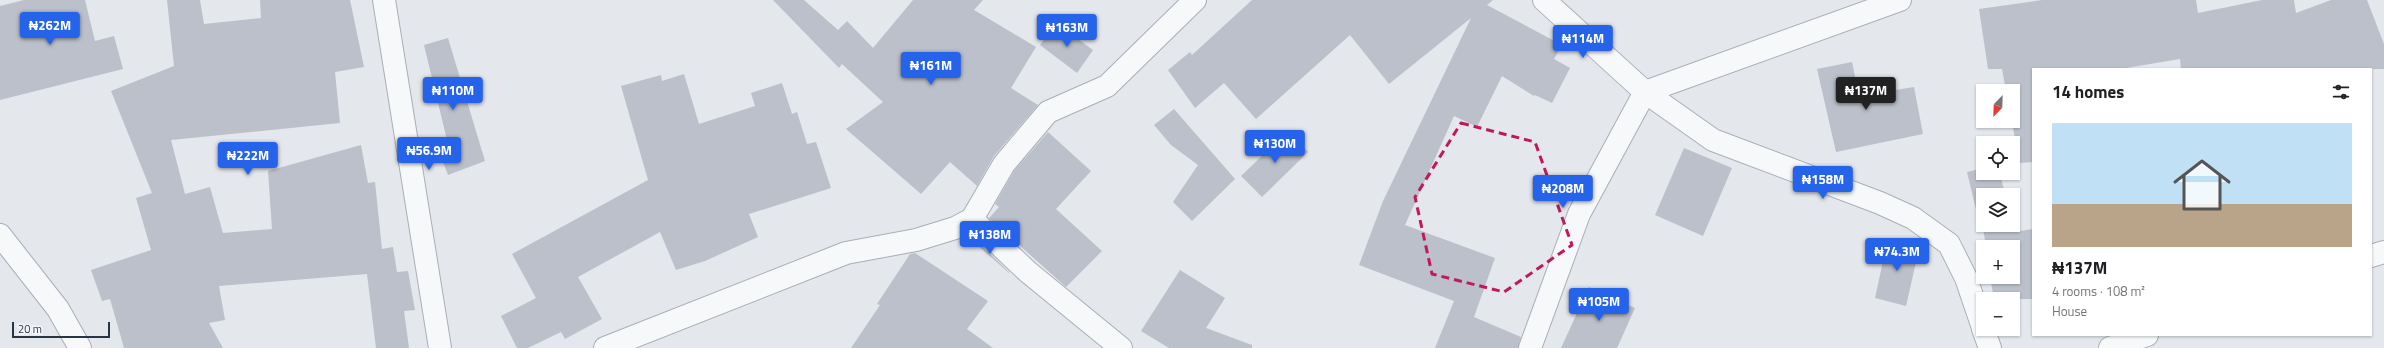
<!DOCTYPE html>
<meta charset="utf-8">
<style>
:root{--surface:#fff;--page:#f6f6f6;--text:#202124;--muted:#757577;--line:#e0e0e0;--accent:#2563eb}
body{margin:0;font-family:"Titillium Web",sans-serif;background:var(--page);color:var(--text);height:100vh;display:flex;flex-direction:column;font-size:15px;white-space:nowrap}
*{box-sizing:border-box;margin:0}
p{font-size:13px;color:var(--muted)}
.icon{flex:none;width:22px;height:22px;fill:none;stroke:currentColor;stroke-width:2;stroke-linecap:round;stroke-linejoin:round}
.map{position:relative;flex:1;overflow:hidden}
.side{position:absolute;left:2032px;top:68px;width:340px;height:268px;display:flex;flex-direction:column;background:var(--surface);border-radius:0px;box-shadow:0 1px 3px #0004}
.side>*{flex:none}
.needle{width:26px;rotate:203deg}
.controls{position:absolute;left:1976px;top:84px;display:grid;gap:8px}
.controls a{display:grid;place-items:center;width:44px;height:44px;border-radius:0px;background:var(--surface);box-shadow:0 1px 3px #0004;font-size:20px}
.scale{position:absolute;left:12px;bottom:10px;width:98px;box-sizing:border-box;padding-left:4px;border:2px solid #2b3445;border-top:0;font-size:11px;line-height:14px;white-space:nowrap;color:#2b3445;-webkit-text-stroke:3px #f4f6f9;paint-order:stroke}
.price{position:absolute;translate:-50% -34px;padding:0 9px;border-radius:4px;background:var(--accent);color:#fff;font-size:13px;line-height:26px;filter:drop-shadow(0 1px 2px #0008)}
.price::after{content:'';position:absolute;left:50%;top:24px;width:12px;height:9px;margin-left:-6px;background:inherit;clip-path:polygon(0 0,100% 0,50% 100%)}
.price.selected{background:#222;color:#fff}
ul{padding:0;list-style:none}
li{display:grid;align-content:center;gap:8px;height:212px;padding:0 20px}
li+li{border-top:1px solid var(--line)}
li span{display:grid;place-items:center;height:124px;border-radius:0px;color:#555}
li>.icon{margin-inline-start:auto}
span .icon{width:72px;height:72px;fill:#fffc;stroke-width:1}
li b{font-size:17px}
h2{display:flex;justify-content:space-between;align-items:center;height:48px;padding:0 20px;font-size:17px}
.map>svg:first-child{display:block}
.building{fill:#bbc0ca}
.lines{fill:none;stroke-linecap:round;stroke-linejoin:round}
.minor-casing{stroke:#a9aeb7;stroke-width:24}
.minor{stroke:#f7f8fa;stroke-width:22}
.marked{fill:none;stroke:#c2185b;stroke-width:3;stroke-dasharray:8 5;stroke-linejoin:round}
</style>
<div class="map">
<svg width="2384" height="348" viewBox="0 0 2384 348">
<rect width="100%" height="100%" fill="#e4e7ec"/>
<g class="building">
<path d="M24,0h61l10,41 19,-5 9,33 -123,31v-94z"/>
<path d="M167,0h33l4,24 57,-6 -1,-18h90l14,67 -29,5 5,51 -169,17 14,54 25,-7 13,46 49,-4 -4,-58 93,-26 7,38 7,-1 7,67 11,-2 4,25 11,-1 7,39 -11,1 5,37h-33l-9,-74 -148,12 6,34 -16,3 14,25h-99l-14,-49 -8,2 -11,-31 60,-20 -15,-52 16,-5 -41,-102 63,-25z"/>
<path d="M773,0h31l34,30 9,-9 26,27 40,-48h70l-9,10 62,37 -25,41 27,17 -44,51 -17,30 -27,-24 -29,32 -75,-65 37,-27 -41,-38 -3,4z"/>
<path d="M1252,0h241l-6,5 75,40 -8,14 16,9 -18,35 -17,-8 -1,1 -32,-20 -25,51 -23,-11 -49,109 90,33 -21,59 47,20 -3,11h-83l19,-47 -95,-36 24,-64 88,-183 -82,66 -39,-49 -94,84 -32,-36 -29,25 -27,-38 22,-18 2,3z"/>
<path d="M2042,0h154l2,13 64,-13h32l2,13 35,-13h36l17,44v25h-203l-1,-10 -60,10h-87v93l-14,1 -7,-42 1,-30h-7l-4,-22h-14l-9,-60z"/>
<path d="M1056,23l37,27 -16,23 -37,-28z"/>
<path d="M448,38l37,123 -37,14 -12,-31 11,-4 -23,-95z"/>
<path d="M1852,62l7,34 55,-9 9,47 -87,18 -19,-83z"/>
<path d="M684,74l15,50 56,-18 -4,-13 31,-10 10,31 5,-2 10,32 9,-2 15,46 -82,26 9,23 -53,24 -29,9 -16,-38 -82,45 24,42 -37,20 -4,-7 -33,16h-11l-16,-32 35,-18 -24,-44 136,-74 -27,-94 40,-11 1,6z"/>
<path d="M1174,109l61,70 -43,42 -19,-19 25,-37 -27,-20 -17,-20z"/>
<path d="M1288,131l20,21 -46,45 -21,-21z"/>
<path d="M1048,132l43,39 -35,38 46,42 -36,36 -77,-69 10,-11 -4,-3 19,-33z"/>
<path d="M1684,148l48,20 -29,68 -48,-21z"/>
<path d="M1983,168v5h17l5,22h-22v30h29l2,7 19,-3v70h-39l-4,-22h23v-30h-27l-4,-26 -3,1 -12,-50z"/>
<path d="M1888,238l32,7 -14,61 -31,-8z"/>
<path d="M978,242l31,30v1l-33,-29z"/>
<path d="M915,253l73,48 -21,28 26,19h-142l29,-43 -3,-1 33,-50z"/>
<path d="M1180,270l45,28 -19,30 46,17v3h-83l-28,-17z"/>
<path d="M1589,287l46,21 -18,40h-56z"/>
</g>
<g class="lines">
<g class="minor-casing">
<g id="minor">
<path d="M384,0l56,348"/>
<path d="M1544,0l101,92 68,48 167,63 33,15 36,26 17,34 17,50"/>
<path d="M972,219l56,53 93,76"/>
<path d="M0,235l58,74 22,39"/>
<path d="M2371,256l13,-4"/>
<path d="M1983,329l7,19"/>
<path d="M605,348l241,-95 70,-13 39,-12 17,-9 32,-55 44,-52 59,-26 88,-86"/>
<path d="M1530,348l49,-134 66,-122 255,-92"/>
<path d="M2110,348l37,-13"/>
</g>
</g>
<use href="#minor" class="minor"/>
</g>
<path class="marked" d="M1461,123l74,19 37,103 -68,47 -72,-18 -17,-77z"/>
</svg>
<div class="controls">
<a><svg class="needle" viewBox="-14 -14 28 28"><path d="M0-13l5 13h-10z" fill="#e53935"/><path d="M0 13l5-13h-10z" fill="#757577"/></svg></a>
<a><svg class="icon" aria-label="locate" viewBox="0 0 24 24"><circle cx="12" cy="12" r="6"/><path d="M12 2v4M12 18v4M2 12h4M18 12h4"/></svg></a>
<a><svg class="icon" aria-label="layers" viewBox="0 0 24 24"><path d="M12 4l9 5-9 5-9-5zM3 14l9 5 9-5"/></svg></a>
<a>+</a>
<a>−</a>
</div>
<div class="scale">20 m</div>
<b class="price" style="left:50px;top:46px">₦262M</b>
<b class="price" style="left:1067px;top:48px">₦163M</b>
<b class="price" style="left:1583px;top:59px">₦114M</b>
<b class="price" style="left:931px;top:86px">₦161M</b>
<b class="price" style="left:453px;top:111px">₦110M</b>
<b class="price selected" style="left:1866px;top:111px">₦137M</b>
<b class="price" style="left:1275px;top:164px">₦130M</b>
<b class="price" style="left:429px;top:171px">₦56.9M</b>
<b class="price" style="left:248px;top:176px">₦222M</b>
<b class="price" style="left:1823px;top:200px">₦158M</b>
<b class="price" style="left:1563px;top:209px">₦208M</b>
<b class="price" style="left:990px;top:255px">₦138M</b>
<b class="price" style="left:1897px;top:272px">₦74.3M</b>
<b class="price" style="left:1599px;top:322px">₦105M</b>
<section class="side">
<h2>14 homes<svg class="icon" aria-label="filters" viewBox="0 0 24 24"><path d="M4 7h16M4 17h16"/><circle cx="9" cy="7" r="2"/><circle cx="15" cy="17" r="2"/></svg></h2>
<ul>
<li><span style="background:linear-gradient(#bfe0f5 65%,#b9a48a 0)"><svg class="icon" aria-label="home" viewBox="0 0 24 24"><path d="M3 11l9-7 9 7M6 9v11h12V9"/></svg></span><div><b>₦137M</b><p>4 rooms · 108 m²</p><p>House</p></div></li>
</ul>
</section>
</div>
